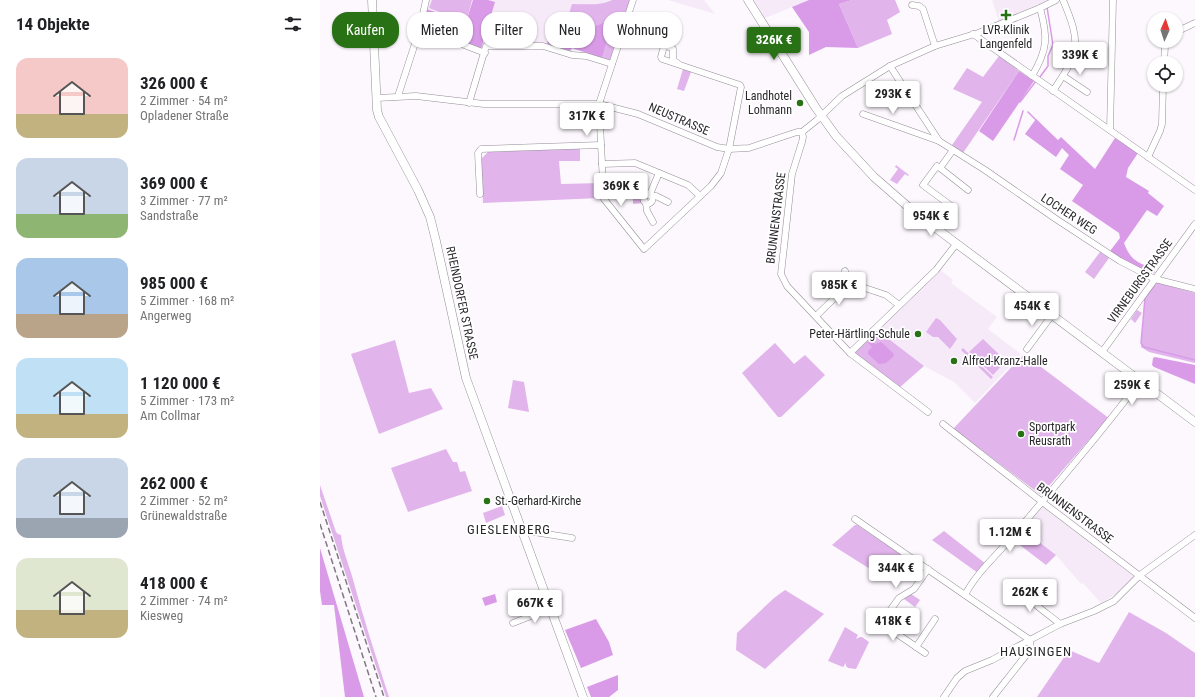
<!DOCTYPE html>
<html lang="de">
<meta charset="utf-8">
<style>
:root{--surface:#fff;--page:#f6f6f6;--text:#202124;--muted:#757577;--accent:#287215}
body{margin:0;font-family:"Roboto Condensed",sans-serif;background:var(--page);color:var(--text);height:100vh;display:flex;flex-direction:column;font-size:15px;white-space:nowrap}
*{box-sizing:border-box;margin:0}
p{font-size:13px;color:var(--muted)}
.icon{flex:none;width:22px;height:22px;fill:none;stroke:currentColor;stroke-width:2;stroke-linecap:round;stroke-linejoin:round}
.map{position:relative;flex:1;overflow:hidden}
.details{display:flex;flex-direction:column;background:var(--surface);width:320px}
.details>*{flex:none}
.guide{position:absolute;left:12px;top:12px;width:380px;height:36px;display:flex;gap:8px}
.needle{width:26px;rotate:3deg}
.tools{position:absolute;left:827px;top:12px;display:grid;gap:8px}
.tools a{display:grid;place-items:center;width:36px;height:36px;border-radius:50%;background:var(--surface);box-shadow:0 1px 3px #0004;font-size:20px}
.price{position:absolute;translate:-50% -34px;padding:0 9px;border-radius:4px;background:#fff;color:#222;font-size:13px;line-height:26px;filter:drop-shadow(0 1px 2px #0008)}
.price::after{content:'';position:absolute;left:50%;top:24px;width:12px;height:9px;margin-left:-6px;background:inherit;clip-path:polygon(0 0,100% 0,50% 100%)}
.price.selected{background:var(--accent);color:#fff}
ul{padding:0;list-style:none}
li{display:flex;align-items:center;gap:12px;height:100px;padding:0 16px}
li span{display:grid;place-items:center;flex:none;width:112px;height:80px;border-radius:12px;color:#555}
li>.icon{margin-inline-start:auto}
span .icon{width:48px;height:48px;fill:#fffc;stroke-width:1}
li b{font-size:17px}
h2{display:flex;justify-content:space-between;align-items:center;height:48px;padding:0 16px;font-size:17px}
.chip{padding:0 14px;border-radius:16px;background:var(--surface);box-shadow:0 1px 3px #0004;font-size:14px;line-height:36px}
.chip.selected{background:var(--accent);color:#fff}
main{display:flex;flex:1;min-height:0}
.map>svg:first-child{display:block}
.built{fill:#f6eaf9}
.green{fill:#e1b4eb}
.forest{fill:#d99be7}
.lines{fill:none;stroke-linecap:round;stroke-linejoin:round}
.stream{stroke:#d99be7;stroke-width:1.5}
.minor-casing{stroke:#948e96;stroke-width:7}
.major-casing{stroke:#948e96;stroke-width:9}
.minor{stroke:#fff;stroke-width:6}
.major{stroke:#fff;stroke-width:8}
.rail{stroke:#7e7b7f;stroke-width:1.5;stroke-dasharray:6 3;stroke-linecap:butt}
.poi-dot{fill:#287215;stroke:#fff;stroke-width:1.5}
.labels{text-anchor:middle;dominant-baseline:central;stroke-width:3.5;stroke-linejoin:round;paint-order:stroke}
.poi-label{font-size:12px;fill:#29272a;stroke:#fff;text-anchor:start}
.street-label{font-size:12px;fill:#29272a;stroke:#fff}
.neighbourhood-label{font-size:13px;letter-spacing:1px;fill:#29272a;stroke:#fff}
</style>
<main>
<section class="details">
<h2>14 Objekte<svg class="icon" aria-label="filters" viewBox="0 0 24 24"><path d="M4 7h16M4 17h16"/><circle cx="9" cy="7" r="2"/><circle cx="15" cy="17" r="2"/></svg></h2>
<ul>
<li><span style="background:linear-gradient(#f6c9c9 70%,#c2b280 0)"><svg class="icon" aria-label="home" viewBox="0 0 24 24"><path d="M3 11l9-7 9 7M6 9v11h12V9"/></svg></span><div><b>326 000 €</b><p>2 Zimmer · 54 m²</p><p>Opladener Straße</p></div></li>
<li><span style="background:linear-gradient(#c9d6e8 70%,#8fb573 0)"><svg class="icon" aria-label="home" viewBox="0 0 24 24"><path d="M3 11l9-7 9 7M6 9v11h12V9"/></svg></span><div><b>369 000 €</b><p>3 Zimmer · 77 m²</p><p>Sandstraße</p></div></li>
<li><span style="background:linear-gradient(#a9c7e8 70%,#b9a48a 0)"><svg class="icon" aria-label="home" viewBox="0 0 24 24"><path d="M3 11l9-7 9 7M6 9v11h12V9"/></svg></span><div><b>985 000 €</b><p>5 Zimmer · 168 m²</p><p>Angerweg</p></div></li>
<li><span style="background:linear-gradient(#bfe0f5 70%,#c2b280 0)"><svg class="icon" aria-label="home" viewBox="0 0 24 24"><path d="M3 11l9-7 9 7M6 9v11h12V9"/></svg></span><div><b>1 120 000 €</b><p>5 Zimmer · 173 m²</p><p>Am Collmar</p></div></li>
<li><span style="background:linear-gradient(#c9d6e8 75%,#9aa5b1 0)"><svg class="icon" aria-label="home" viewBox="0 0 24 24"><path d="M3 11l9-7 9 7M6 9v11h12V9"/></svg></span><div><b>262 000 €</b><p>2 Zimmer · 52 m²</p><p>Grünewaldstraße</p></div></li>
<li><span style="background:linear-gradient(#dfe7d0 65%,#c2b280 0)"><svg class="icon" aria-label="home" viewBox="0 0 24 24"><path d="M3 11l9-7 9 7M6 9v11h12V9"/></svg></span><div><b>418 000 €</b><p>2 Zimmer · 74 m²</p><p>Kiesweg</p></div></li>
</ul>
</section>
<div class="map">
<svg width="875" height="697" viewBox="0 0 875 697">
<rect width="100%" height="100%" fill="#fdf8fe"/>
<g class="built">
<path d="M107,0h204l-20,61 -39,-12 -1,4 -28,-9h-59l-2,7 -61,-23z"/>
<path d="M348,0h36l11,14z"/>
<path d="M434,0h55l-44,18z"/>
<path d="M672,0h58l-51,22z"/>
<path d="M618,268l15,12 -2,3 46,34 -9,12 33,25 -46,49 -21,-21 -30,-16 -47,-36z"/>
<path d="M723,504l90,70v4l-17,16 -15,9 -18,-20 -2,1 -25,-29 -34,-26z"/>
</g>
<g class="green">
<path d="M112,0h40l-5,19 -3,2 -35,-13z"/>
<path d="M292,0h18l-20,60 -8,-2 12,-40 -42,18h-10l10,-32c13,0 28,2 40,-4z"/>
<path d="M532,0h43l5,12 -13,8 5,14 -34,14 -19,-44z"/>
<path d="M753,42l-3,19 -13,-9 1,-8z"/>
<path d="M679,56l20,15 -56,82 -11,-8 30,-43 -29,-13 14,-21 16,9z"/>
<path d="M363,69l8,3 -7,19 -7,-2z"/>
<path d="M260,148v13h-21l2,23 40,-1 1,12 -2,3 -117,5 -2,-44 7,-7z"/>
<path d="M576,165l13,10 -1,1 -3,-2 -8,10 -7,-4 8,-11 -3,-2z"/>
<path d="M313,188l10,6 -1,5 2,4 -11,1z"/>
<path d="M780,252l9,6 -15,21 -9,-7z"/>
<path d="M835,282l40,11v70l-46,-11 -8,-5 4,-49z"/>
<path d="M817,310l5,3 -7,10 -4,-4z"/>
<path d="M616,318l4,2 17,19 -7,10 -12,-12h-5l-7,-5z"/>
<path d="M557,330l47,36 -25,22 -44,-35v-2z"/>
<path d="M663,339l23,22 -13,14 -24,-23z"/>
<path d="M75,340l14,53 22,-5 12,21 -64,25 -28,-80z"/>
<path d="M455,343l19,21 11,-9 20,20 -44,42h-3l-36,-44z"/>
<path d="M643,348l30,29 -2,2 -30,-29z"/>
<path d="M704,354l86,65 -21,21 -48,55 -88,-66z"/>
<path d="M193,380l11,2 5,30 -21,-4z"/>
<path d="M126,449l7,13h4l3,10 5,-1 7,20 -64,21 -17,-44z"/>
<path d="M0,485l16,47 2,2 3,1c1,14 7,27 11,41 11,41 24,81 37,121h-3l-66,-201z"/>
<path d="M182,506l3,9 -19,8 -3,-10z"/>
<path d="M535,525h2l49,33 -17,23 -57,-36z"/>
<path d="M702,529l34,26 -10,10 -34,-26z"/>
<path d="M624,531l42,33 -8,9 -46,-33z"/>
<path d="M465,590l39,24 -59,55 -29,-19 1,-17 37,-35z"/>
<path d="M591,594l9,6 -5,7 -11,-8z"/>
<path d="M809,612l37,21 29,20v44h-158l32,-47 30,13z"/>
<path d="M525,627l13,8 -2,4 4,-2h2l7,5 -13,27 -8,-1 -2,-2v-3l-3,4 -15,-6z"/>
</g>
<g class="forest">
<path d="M153,0h15l7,2 -14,47 -58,-22 3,-18 40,13z"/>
<path d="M489,0h43l-13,4 19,44 -32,-1 -17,8v-23l-17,-25z"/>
<path d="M294,18l-12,40 -30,-10 -2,3 -23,-7 1,-4 12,2 2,-6h10z"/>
<path d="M699,71l15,10 -41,60 -14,-10z"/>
<path d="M716,119l22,21 3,-3 34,32 20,-31 23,15 -10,15 -2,9 23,14 -1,2 16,13 -7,10 -10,-6 -23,33c7,18 12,18 29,26l-3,4 -24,-12 -16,-10 10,-13 -1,-5 -47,-32 11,-16 -23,-16 9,-14 -7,-7 -6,9 -31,-23z"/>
<path d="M550,340l5,4 6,-2 12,11 1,3 -8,7 -7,1 -11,-10v-3l4,-4 -4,-4z"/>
<path d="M835,357l40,8v19l-41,-17 -2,-2 1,-7z"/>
<path d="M0,548l44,149h-19l-11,-92h-12l-2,-14z"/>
<path d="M175,594l2,8 -12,4 -3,-8z"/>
<path d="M276,619l13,23 4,13 -32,13 -16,-38z"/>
<path d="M298,675v15l-9,7h-18l-4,-10z"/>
</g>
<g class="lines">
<g class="stream">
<path d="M720,77l8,-11v-10l5,-11 -6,-38"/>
<path d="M700,102l16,-21"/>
<path d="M708,112l29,29 8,4 4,5 7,4 4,10 21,19 17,28 7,46 3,5"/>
<path d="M694,140l9,-29"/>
<path d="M813,265l21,7"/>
<path d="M834,286l-9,12 -4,45 3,4 51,13"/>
</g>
<g class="minor-casing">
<g id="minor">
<path d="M313,0l-34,104 3,60 2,35 40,50 67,-63 10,-13 8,-24 12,-62 -1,-2 -60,-20 -7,-5v-11l-3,-2 -6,-1 -3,11 1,2 18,6"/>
<path d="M592,5l7,1 4,3 12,37"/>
<path d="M100,28l65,25"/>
<path d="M856,32l19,-9"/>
<path d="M653,34l222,156"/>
<path d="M844,63l1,-17 1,-5"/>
<path d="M570,66l49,75 46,29 71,49 64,42 35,18 40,10"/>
<path d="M712,76c16,-27 16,-39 8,-68"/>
<path d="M743,76l24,16"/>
<path d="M733,91c26,-39 29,-46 10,-91"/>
<path d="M78,96l22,-68 6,-28"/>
<path d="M57,98l39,-2 68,8h115l39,10 67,28 12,5 12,2 20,-1 48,-16h5l15,-12 25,-24 48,-30 45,-20 43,-13 62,-25 16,-8"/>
<path d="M149,103l17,-57h57l29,9 14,1 26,8"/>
<path d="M543,114l76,27"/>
<path d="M790,130l3,-130"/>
<path d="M482,132l1,5 -1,5 -10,32 -11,100 6,12 63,67 78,59"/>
<path d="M633,150l-13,18 28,22"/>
<path d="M828,157l12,-26 2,-7 1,-39"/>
<path d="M282,164l33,-1 53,22 12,11"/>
<path d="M620,168l-3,-2 -14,19 27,20"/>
<path d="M297,186c10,-1 23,0 30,9"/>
<path d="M160,194l-2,-41 3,-4 120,-4"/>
<path d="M330,194l9,-21"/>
<circle cx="328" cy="199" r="4.5"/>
<path d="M332,196h4l12,6"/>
<path d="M326,203l1,8 6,11"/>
<path d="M525,271l5,12 36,12 13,10"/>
<path d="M496,316l34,-33"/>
<path d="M707,349l25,-34"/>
<path d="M782,352l93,-128"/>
<path d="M530,353l86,-83 21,-27"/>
<path d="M623,424l98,77 154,117"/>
<path d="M535,519l175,121 1,9 -38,48"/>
<path d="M201,530l51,8"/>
<path d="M700,584c13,22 22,25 40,40"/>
<path d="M645,595c12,-23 31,-39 48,-59 43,-51 87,-101 127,-155"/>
<path d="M551,616l54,37"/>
<path d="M193,623l38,-15"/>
<path d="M561,623l18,-25 15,-9 14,-20"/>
<path d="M596,647l19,-28"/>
<path d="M624,697l13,-19 8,-7 27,-11 68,-36 34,-13 20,-10 26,-26 55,-40"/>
</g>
</g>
<g class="major-casing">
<g id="major">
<path d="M52,0l5,110 2,7 39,73 12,27 6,24 30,137 117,319"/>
<path d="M428,0l68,108 20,28 38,41 39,34 282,211"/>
</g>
</g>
<use href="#minor" class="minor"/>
<use href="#major" class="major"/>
<g class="rail">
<path d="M0,502l64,195"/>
<path d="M0,524l56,173"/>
</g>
</g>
<g class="poi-dot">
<path d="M684 9h4v4h4v4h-4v4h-4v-4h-4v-4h4z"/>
<circle cx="480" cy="103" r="4"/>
<circle cx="598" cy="334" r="4"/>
<circle cx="634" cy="361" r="4"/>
<circle cx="701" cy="434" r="4"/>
<circle cx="167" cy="501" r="4"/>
</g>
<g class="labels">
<g class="poi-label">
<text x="686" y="30" text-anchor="middle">LVR-Klinik<tspan x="686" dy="14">Langenfeld</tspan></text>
<text x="472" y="96" text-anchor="end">Landhotel<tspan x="472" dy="14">Lohmann</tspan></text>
<text x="590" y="334" text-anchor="end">Peter-Härtling-Schule</text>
<text x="642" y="361">Alfred-Kranz-Halle</text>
<text x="709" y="427">Sportpark<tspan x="709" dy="14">Reusrath</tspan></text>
<text x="175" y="501">St.-Gerhard-Kirche</text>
</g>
<g class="street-label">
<text transform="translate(359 119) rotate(23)">NEUSTRASSE</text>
<text transform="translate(749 214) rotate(33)">LOCHER WEG</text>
<text transform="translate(456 218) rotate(-83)">BRUNNENSTRASSE</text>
<text transform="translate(820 281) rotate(-54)">VIRNEBURGSTRASSE</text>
<text transform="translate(142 303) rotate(78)">RHEINDORFER STRASSE</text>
<text transform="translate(755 513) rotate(37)">BRUNNENSTRASSE</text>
</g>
<g class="neighbourhood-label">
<text x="189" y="529">GIESLENBERG</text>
<text x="716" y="651">HAUSINGEN</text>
</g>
</g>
</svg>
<div class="tools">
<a><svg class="needle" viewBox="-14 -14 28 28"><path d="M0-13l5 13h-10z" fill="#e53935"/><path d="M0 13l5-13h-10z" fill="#757577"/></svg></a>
<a><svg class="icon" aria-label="locate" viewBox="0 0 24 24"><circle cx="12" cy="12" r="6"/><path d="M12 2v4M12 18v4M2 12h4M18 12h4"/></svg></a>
</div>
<b class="price selected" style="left:454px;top:61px">326K €</b>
<b class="price" style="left:760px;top:76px">339K €</b>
<b class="price" style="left:573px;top:115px">293K €</b>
<b class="price" style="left:267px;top:137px">317K €</b>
<b class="price" style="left:301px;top:207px">369K €</b>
<b class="price" style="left:611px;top:237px">954K €</b>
<b class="price" style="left:519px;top:306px">985K €</b>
<b class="price" style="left:712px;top:327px">454K €</b>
<b class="price" style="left:812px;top:406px">259K €</b>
<b class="price" style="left:690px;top:553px">1.12M €</b>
<b class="price" style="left:576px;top:589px">344K €</b>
<b class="price" style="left:710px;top:613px">262K €</b>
<b class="price" style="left:215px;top:624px">667K €</b>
<b class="price" style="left:573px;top:642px">418K €</b>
<div class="guide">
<a class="chip selected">Kaufen</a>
<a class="chip">Mieten</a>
<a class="chip">Filter</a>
<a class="chip">Neu</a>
<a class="chip">Wohnung</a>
</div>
</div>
</main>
